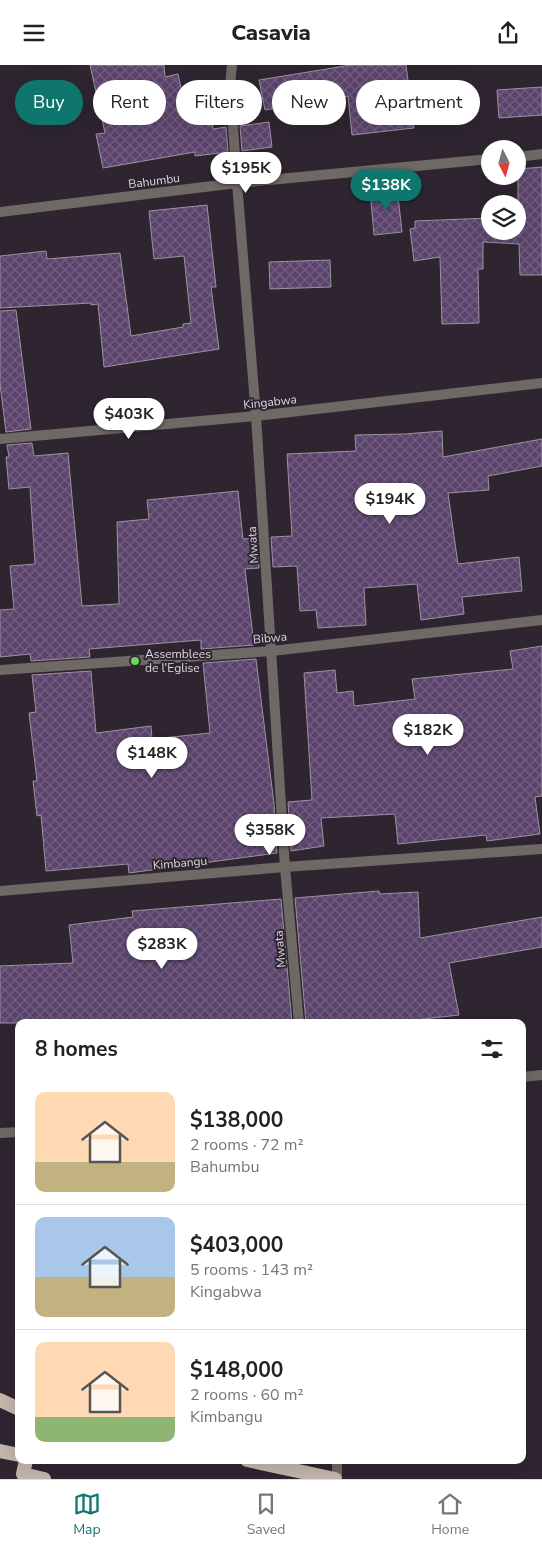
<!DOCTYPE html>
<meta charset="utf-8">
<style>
:root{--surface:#fff;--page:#f2f2f2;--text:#222;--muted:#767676;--line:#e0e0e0;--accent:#0f766e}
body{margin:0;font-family:"Nunito Sans",sans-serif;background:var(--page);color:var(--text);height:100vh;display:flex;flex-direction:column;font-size:19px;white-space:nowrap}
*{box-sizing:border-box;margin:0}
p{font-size:16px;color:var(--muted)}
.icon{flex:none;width:28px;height:28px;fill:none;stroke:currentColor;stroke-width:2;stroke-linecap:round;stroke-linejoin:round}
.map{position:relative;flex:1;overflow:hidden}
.details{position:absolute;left:15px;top:954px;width:511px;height:445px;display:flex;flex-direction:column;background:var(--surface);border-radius:10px;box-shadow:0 5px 20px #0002}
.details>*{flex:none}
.hud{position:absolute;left:15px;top:15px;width:512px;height:45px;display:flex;gap:10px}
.needle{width:32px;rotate:174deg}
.fabs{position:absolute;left:481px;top:75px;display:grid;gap:10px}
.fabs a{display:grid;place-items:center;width:45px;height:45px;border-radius:50%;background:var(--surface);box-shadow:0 5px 20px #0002;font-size:25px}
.price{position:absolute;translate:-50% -42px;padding:0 11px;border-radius:18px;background:#fff;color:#222;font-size:16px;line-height:32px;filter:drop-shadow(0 1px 2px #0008)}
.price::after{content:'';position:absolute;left:50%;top:30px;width:15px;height:11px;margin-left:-8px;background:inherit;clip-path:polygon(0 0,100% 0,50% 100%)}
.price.current{background:var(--accent);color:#fff}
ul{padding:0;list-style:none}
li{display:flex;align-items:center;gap:15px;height:125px;padding:0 20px}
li+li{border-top:1px solid var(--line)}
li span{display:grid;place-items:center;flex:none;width:140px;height:100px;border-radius:10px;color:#555}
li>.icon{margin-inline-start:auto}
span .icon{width:60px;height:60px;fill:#fffc;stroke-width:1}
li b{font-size:21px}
h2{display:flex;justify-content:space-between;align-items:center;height:60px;padding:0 20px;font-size:21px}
.chip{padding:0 18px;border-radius:22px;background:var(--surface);box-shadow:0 5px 20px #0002;font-size:18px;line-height:45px}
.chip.current{background:var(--accent);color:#fff}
header{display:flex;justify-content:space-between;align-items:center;height:65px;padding:0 20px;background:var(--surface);font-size:22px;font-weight:800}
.tabs{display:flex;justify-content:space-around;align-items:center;height:70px;border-top:1px solid var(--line);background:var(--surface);font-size:14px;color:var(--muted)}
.tabs a{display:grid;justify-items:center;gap:2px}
.tabs .current{color:var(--accent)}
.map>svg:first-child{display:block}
.building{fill:url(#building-cross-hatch);stroke:#9b93a1}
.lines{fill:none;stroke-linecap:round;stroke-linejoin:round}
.minor{stroke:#6f6965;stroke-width:10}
.trunk{stroke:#c4b6ac;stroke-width:14}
.poi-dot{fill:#6cd362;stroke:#2e2530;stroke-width:2}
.labels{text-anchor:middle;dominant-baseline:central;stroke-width:4;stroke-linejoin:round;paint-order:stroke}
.street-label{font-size:12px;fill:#ddd8df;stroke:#2e2530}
.poi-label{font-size:12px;fill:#ddd8df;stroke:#2e2530;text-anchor:start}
</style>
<header><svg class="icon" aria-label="menu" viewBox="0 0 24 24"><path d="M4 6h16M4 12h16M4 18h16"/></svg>Casavia<svg class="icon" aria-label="share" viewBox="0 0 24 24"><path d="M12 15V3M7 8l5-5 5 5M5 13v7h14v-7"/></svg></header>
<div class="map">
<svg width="542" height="1414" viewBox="0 0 542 1414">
<defs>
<pattern id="building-cross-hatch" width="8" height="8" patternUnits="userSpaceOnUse" patternTransform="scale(1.25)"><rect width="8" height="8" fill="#5b446b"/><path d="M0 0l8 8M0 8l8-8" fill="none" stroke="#725e80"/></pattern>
</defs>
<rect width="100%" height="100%" fill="#2e2530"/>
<g class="building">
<path d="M90,0h74l1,12 13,-3 10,46 23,-3 2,12 13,-2 2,25 -33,4v-4l-92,16 -7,-34 9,-1z"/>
<path d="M351,0h55l8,63 -62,7 -4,-39 -83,14 -6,-30z"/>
<path d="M542,22v28l-43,3 -2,-28z"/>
<path d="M269,57l3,25 -30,4 -2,-25z"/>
<path d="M542,102v108h-22l-1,-31 -36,-2v27h-5l1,54 -37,1 -2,-67 -26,4 -4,-32 5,-1v-7l75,-3v13h28v-62z"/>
<path d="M397,122l5,45 -28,3 -4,-45z"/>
<path d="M207,140l9,82h-5l8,62 -115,18 -6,-63 -7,1v-2l-91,5v-52l46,-5 1,8 73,-6 11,83 52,-9v-3l8,-1 -7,-67 -30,3 -5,-48z"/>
<path d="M330,195l1,27 -61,2 -1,-27z"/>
<path d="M16,245l15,119 -25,3 -6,-48v-73z"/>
<path d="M442,366l1,26 99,-18v27l-54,10 1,14 -41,3 10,71 61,-7 3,34 -60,6 2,17 -43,6 -4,-36 -53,4 2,37 -48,3 -2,-18 -16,1 -3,-45 -24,1 -2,-30 21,-1 -5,-82 69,-3 -1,-16 50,-1z"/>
<path d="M32,378l2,13 34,-3 14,153 37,-2 -2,-82 32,-3 -2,-19 91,-9 5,48 14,-1 2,30 -14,1 9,76 -53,4v-9l-112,9 1,8 -59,4 -1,-7 -30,3v-47l14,-1 -4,-43 25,-2 -5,-77 -21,2 -3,-32h3l-2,-12z"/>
<path d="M542,581v150l-7,1 5,37 -53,7 -1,-6 -88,9 -3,-30 -74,4 3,28 -33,5 -3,-49 24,-2 -8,-127 31,-3 2,23 16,-2 1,15 61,-7 -3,-20 101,-10 -3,-18z"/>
<path d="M256,594l18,145 3,49 -148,20 -1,-9 -82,7 -5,-56 -4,1 -4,-35h4l-8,-68 7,-1 -4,-37 59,-4 5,62 55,-7 1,13 58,-6 -7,-70z"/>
<path d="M379,826l1,3 38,-2 2,46 122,-21v30l-93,16 10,52 -71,8h-82l-11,-125z"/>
<path d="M281,834l11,124h-292v-57l73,-3 -4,-38 64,-8 -1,-6z"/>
</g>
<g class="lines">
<g class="minor">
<path d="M232,0l-2,20 7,98 19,233 29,451 14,156"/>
<path d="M518,92l24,-3"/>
<path d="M0,147l237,-29 253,-24"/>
<path d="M0,374l256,-23 286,-33"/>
<path d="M0,605l272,-19 270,-31"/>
<path d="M0,826l285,-24 257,-18"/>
<path d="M522,1012l20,-2"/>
<path d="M0,1068l19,-1"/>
<path d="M337,1414v-19"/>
</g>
<g class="trunk">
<path d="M0,1335l19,9"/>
<path d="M0,1386l19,4"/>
<path d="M26,1395l-3,14 21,5"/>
<path d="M247,1395l88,19"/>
</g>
</g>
<circle class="poi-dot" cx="135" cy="596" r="5"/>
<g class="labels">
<g class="street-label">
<text transform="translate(154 116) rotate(-7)">Bahumbu</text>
<text transform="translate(270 337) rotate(-6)">Kingabwa</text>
<text transform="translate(253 480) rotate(-94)">Mwata</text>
<text transform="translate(270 573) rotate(-5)">Bibwa</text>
<text transform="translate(180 798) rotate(-5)">Kimbangu</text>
<text transform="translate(280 884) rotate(-95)">Mwata</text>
</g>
<g class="poi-label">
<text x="145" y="589">Assemblees<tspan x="145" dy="14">de l'Eglise</tspan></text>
</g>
</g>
</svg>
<div class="fabs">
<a><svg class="needle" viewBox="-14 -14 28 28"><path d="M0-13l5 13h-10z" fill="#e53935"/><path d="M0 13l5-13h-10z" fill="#767676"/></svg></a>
<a><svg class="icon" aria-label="layers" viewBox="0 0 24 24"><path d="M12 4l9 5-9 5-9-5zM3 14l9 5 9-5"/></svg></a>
</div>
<b class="price" style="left:246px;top:129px">$195K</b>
<b class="price current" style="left:386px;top:146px">$138K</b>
<b class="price" style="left:129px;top:375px">$403K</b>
<b class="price" style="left:390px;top:460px">$194K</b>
<b class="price" style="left:428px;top:691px">$182K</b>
<b class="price" style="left:152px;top:714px">$148K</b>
<b class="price" style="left:270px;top:791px">$358K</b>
<b class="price" style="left:162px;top:905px">$283K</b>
<div class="hud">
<a class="chip current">Buy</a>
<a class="chip">Rent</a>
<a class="chip">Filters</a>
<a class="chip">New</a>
<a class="chip">Apartment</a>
</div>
<section class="details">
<h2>8 homes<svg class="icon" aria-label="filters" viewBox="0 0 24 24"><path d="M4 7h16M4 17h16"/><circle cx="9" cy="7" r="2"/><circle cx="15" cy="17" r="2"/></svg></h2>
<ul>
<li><span style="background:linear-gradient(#ffd9b3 70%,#c2b280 0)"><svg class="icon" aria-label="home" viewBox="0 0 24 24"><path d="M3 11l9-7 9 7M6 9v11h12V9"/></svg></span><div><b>$138,000</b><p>2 rooms · 72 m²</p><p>Bahumbu</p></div></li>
<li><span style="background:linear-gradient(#a9c7e8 60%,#c2b280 0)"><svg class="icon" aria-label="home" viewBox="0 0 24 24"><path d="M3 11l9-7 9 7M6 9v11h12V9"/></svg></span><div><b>$403,000</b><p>5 rooms · 143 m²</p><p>Kingabwa</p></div></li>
<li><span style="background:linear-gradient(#ffd9b3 75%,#8fb573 0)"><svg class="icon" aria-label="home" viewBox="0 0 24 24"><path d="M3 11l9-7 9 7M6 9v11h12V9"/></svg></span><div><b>$148,000</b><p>2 rooms · 60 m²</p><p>Kimbangu</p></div></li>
</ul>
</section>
</div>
<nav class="tabs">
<a class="current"><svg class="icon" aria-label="map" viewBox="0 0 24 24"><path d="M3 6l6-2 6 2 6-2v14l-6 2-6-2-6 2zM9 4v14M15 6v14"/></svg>Map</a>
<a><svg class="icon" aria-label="saved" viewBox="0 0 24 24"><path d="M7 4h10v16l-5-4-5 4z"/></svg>Saved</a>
<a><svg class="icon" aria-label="home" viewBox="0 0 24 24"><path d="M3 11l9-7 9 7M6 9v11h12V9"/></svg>Home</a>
</nav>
